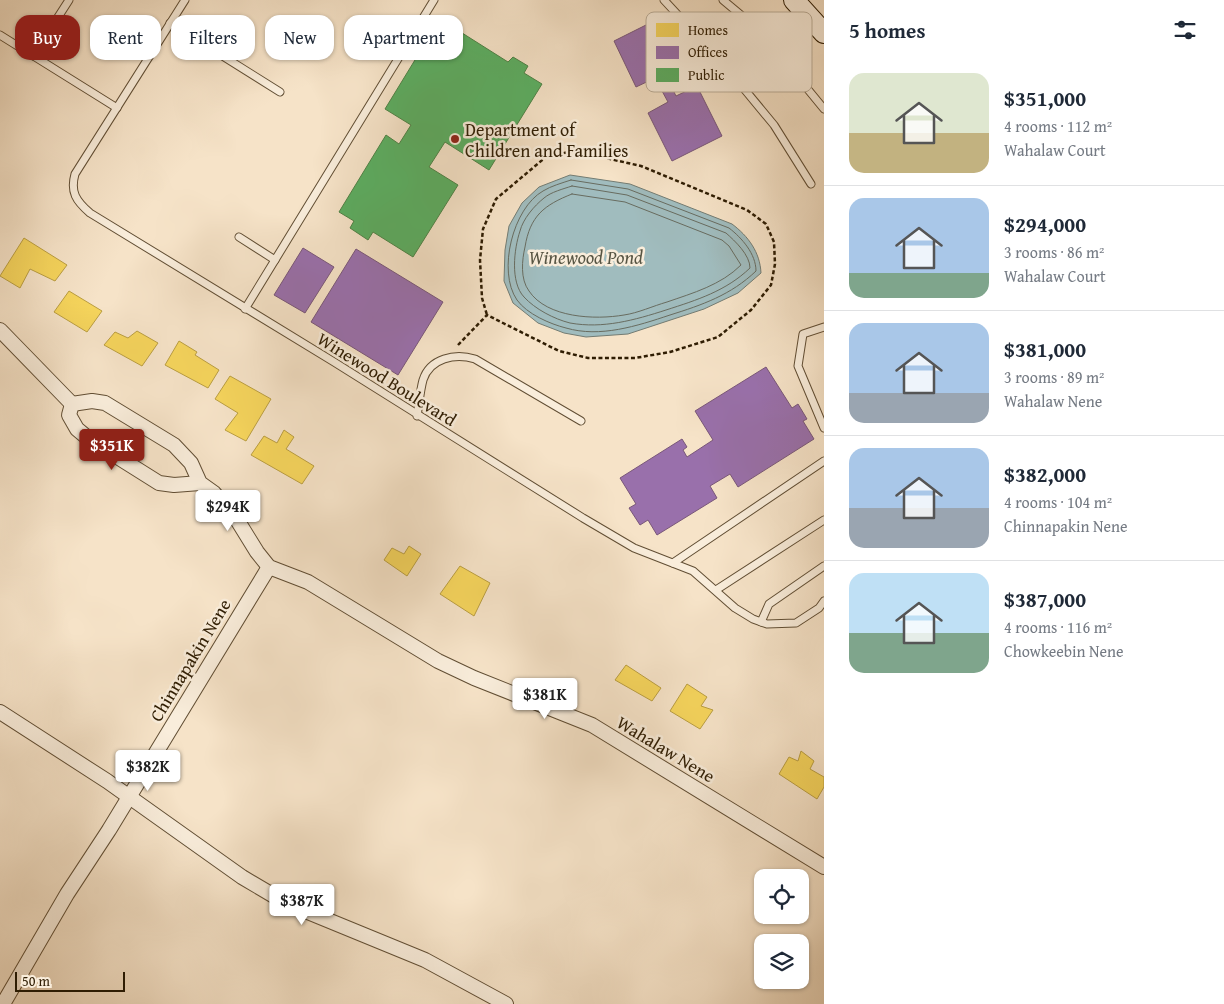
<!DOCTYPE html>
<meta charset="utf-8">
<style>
:root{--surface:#fff;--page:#f6f6f7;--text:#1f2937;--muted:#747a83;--line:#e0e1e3;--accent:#8f2418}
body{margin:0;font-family:"Gentium Book Plus",serif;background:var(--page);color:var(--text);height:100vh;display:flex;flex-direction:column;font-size:19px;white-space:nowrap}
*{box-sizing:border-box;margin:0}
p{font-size:16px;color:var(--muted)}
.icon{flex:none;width:28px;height:28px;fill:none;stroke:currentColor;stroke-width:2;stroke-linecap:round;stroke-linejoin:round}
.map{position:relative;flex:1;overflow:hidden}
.side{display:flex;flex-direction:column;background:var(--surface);width:400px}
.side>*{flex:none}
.banner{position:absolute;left:15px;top:15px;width:475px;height:45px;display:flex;gap:10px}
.tools{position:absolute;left:754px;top:869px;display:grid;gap:10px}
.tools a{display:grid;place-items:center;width:55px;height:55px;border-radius:10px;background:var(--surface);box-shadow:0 1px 4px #0004;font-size:25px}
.scale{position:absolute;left:15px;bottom:12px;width:110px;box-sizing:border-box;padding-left:5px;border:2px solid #2f1d03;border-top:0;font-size:14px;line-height:18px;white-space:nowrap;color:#2f1d03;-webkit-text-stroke:4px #f9eddb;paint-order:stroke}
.price{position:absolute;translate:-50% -42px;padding:0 11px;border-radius:5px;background:#fff;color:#222;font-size:16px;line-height:32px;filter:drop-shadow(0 1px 2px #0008)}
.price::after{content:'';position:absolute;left:50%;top:30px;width:15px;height:11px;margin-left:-8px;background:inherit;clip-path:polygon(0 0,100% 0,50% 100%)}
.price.selected{background:var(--accent);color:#fff}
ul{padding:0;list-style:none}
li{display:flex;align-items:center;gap:15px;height:125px;padding:0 25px}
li+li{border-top:1px solid var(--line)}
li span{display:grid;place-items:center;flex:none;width:140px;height:100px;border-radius:15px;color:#555}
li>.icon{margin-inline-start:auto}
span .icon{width:60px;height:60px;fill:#fffc;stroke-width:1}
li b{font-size:21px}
h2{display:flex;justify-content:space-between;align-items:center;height:60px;padding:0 25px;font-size:21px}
.pill{padding:0 18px;border-radius:15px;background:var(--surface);box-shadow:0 1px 4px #0004;font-size:18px;line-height:45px}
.pill.selected{background:var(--accent);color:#fff}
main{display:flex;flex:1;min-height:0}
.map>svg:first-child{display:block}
.water{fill:#a0bcbe;stroke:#737c73}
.homes{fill:#f6d55c;stroke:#ba9e41}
.offices{fill:#9970ab;stroke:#795779}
.public{fill:#5aae61;stroke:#4d8245}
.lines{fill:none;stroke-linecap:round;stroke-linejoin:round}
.shore{stroke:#686c60;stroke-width:1}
.lane-casing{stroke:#614e34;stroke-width:9}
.street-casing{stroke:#614e34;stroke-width:16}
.secondary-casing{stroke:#2f1d03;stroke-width:22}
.path{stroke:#2f1d03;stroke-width:2.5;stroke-dasharray:4 2.5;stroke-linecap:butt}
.lane{stroke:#f9eddb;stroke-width:7}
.street{stroke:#f9eddb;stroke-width:14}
.secondary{stroke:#f9eddb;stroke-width:20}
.poi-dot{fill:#8f2418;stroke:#f9eddb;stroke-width:2}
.labels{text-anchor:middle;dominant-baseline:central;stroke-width:5;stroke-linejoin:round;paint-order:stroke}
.poi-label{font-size:18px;fill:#2f1d03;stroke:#f9eddb;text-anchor:start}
.street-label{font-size:18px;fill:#2f1d03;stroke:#f9eddb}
.water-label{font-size:19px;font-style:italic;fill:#575544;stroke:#f9eddb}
.key{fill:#f9eddb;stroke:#bcaf9a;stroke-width:1}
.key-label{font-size:14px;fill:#2f1d03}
</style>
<main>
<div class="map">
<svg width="824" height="1004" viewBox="0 0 824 1004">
<rect width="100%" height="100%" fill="#f6e3c8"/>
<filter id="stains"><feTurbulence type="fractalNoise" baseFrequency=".004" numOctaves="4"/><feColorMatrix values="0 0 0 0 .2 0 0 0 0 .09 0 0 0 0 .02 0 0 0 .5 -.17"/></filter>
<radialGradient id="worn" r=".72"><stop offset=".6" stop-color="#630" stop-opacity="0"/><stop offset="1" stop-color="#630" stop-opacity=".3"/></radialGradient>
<path class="water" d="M570,175l60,9 102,40c16,12 28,28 29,49l-23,20 -34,16 -76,25 -42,3 -22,-4 -26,-10 -25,-20 -9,-22 1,-31 4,-24 13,-23 17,-16z"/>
<g class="homes">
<path d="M24,238l43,27 -12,16 -25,-12 -10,19 -20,-12z"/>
<path d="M69,291l33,20 -15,21 -33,-20z"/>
<path d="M137,331l21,12 -16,23 -38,-21 11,-13 13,6z"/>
<path d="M179,341l18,11 -2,3 24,15 -11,18 -43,-23z"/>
<path d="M230,376l41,23 -25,42 -21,-11 13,-17 -23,-14z"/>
<path d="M284,430l10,7 -8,12 28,17 -12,18 -51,-29 13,-19 13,7z"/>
<path d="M409,546l12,8 -14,22 -23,-16 8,-12 12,6z"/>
<path d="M460,566l30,17 -16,33 -34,-22z"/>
<path d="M626,665l35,23 -9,13 -37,-21z"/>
<path d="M687,684l20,13 -6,9 12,4 -13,19 -30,-18z"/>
<path d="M801,751l13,10 -4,8 14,8v10l-7,12 -38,-25 10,-17 9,4z"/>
</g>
<g class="offices">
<path d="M662,17l24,47 -21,10 11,22 21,-10 25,50 -50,25 -24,-48 20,-11 -13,-24 -19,9 -22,-46z"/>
<path d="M303,248l31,19 -29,46 -31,-18z"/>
<path d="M356,249l87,53 -45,73 -87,-53z"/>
<path d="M766,367l26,41 6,-4 9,15 -4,2 11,18 -76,48 -8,-13 -20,12 7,12 -60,37 -9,-15 -8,5 -11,-17 7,-4 -16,-26 62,-39 5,8 -4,3 4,7 26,-17 -18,-29z"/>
</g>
<path class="public" d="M440,19l68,43 5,-5 15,9 -4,7 18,11 -53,86 -44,-28 -16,25 29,18 -45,72 -40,-25 -5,8 -18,-12 4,-7 -15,-9 47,-77 13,9 12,-19 -26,-16z"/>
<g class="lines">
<g class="shore">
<path d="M571,180l57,9 101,39c13,10 27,26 27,43 -25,24 -54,34 -86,44 -33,11 -70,23 -104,13 -16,-4 -39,-14 -49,-28 -20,-29 -4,-92 26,-109 8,-5 19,-8 28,-11z"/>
<path d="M572,186l55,9 99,38c9,8 24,22 24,35 -24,23 -53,32 -84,42 -31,10 -63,19 -96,13 -16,-4 -35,-14 -46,-26 -14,-15 -10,-48 -4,-66 3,-12 14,-25 24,-33 7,-6 19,-9 28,-12z"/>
<path d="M572,194l53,8 97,38 7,6 12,19c-20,20 -48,28 -74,37 -14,4 -29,11 -43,13 -29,5 -77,3 -95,-24 -9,-12 -7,-31 -4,-44 5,-31 19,-42 47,-53z"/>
</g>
<g class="lane-casing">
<g id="lane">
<path d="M185,0l-110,174c-5,18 1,27 15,39l244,149 249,156 51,30 59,23 42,37 18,11 14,5 29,-1 23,-15 5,-7"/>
<path d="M664,0l62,67 48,58 37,59"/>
<path d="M723,0l37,31 64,78"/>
<path d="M170,23l110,69"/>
<path d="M0,35l117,73"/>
<path d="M33,56l36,-56"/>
<path d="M239,237l36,23"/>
<path d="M245,309l189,-309"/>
<path d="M824,327l-21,7 -5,32 26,62"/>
<path d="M417,416c2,-12 3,-25 6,-36 7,-22 32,-27 52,-21l106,62"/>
<path d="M673,563l151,-102"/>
<path d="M716,590l108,-70"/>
<path d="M761,622l8,-18 55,-38"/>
</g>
</g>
<g class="street-casing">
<g id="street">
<path d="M0,330l72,74"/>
<path d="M72,404l20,-3 13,2 69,42 17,18 9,20 14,10 22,25 21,34 12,15 39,15 130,79 36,17 118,47 232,142"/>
<path d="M72,404l-3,11 8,14 12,10 70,44 15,2 26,-2"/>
<path d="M0,712l107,69 135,96 44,26 139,57 81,44"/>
<path d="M3,1004l64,-110 42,-64 160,-263"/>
</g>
</g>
<g class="secondary-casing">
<path id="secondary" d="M794,0l30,33"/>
</g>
<path class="path" d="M458,345l29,-30 72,36 29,7h47l35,-6 48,-15 33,-27 20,-25 4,-21 -1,-22 -8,-18 -19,-14 -106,-44 -66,-15 -28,5 -51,43 -13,30 -3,31 2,38 5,17"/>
<use href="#lane" class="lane"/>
<use href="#street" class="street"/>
<use href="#secondary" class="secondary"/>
</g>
<circle class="poi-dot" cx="455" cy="139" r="5"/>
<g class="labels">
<g class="poi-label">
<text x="465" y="129">Department of<tspan x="465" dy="21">Children and Families</tspan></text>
</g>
<g class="street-label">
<text transform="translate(387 379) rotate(32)">Winewood Boulevard</text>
<text transform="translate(190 660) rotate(-59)">Chinnapakin Nene</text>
<text transform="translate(666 749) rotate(31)">Wahalaw Nene</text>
</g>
<g class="water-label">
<text x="586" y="257">Winewood Pond</text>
</g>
</g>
<rect x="646" y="12" width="166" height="80" rx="8" class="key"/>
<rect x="656" y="23" width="23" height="14" fill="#f6d55c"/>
<rect x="656" y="46" width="23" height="13" fill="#9970ab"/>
<rect x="656" y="68" width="23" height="14" fill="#5aae61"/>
<g class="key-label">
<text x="688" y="35">Homes</text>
<text x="688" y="57">Offices</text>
<text x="688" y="80">Public</text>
</g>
<rect width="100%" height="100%" filter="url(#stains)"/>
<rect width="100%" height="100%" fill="url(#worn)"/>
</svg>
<div class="tools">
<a><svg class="icon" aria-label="locate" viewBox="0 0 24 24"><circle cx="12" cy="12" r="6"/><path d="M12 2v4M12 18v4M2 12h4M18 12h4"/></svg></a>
<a><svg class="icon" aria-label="layers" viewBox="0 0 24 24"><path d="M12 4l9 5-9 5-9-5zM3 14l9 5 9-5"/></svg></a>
</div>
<div class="scale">50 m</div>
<b class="price selected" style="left:112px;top:471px">$351K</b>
<b class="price" style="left:228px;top:532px">$294K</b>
<b class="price" style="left:545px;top:720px">$381K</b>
<b class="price" style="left:148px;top:792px">$382K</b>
<b class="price" style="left:302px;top:926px">$387K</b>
<div class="banner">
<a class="pill selected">Buy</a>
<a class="pill">Rent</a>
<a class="pill">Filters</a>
<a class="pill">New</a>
<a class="pill">Apartment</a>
</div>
</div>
<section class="side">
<h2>5 homes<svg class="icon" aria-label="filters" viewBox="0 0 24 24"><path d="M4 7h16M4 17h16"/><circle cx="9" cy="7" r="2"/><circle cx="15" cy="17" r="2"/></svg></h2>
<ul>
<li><span style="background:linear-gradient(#dfe7d0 60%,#c2b280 0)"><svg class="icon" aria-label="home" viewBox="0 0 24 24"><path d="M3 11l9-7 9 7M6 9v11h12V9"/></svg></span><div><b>$351,000</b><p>4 rooms · 112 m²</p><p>Wahalaw Court</p></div></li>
<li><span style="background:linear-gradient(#a9c7e8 75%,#7fa58c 0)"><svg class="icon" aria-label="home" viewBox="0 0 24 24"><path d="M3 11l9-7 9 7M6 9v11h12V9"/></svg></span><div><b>$294,000</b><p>3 rooms · 86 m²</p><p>Wahalaw Court</p></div></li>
<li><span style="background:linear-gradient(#a9c7e8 70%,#9aa5b1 0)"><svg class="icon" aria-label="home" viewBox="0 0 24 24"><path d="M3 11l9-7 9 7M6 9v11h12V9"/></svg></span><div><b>$381,000</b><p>3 rooms · 89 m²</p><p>Wahalaw Nene</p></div></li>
<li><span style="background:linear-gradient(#a9c7e8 60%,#9aa5b1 0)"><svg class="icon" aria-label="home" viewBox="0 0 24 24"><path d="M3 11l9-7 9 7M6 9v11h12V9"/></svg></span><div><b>$382,000</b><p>4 rooms · 104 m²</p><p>Chinnapakin Nene</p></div></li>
<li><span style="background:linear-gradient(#bfe0f5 60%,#7fa58c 0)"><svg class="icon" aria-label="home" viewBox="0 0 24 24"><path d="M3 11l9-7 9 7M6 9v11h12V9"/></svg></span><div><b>$387,000</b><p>4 rooms · 116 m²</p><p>Chowkeebin Nene</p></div></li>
</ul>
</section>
</main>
